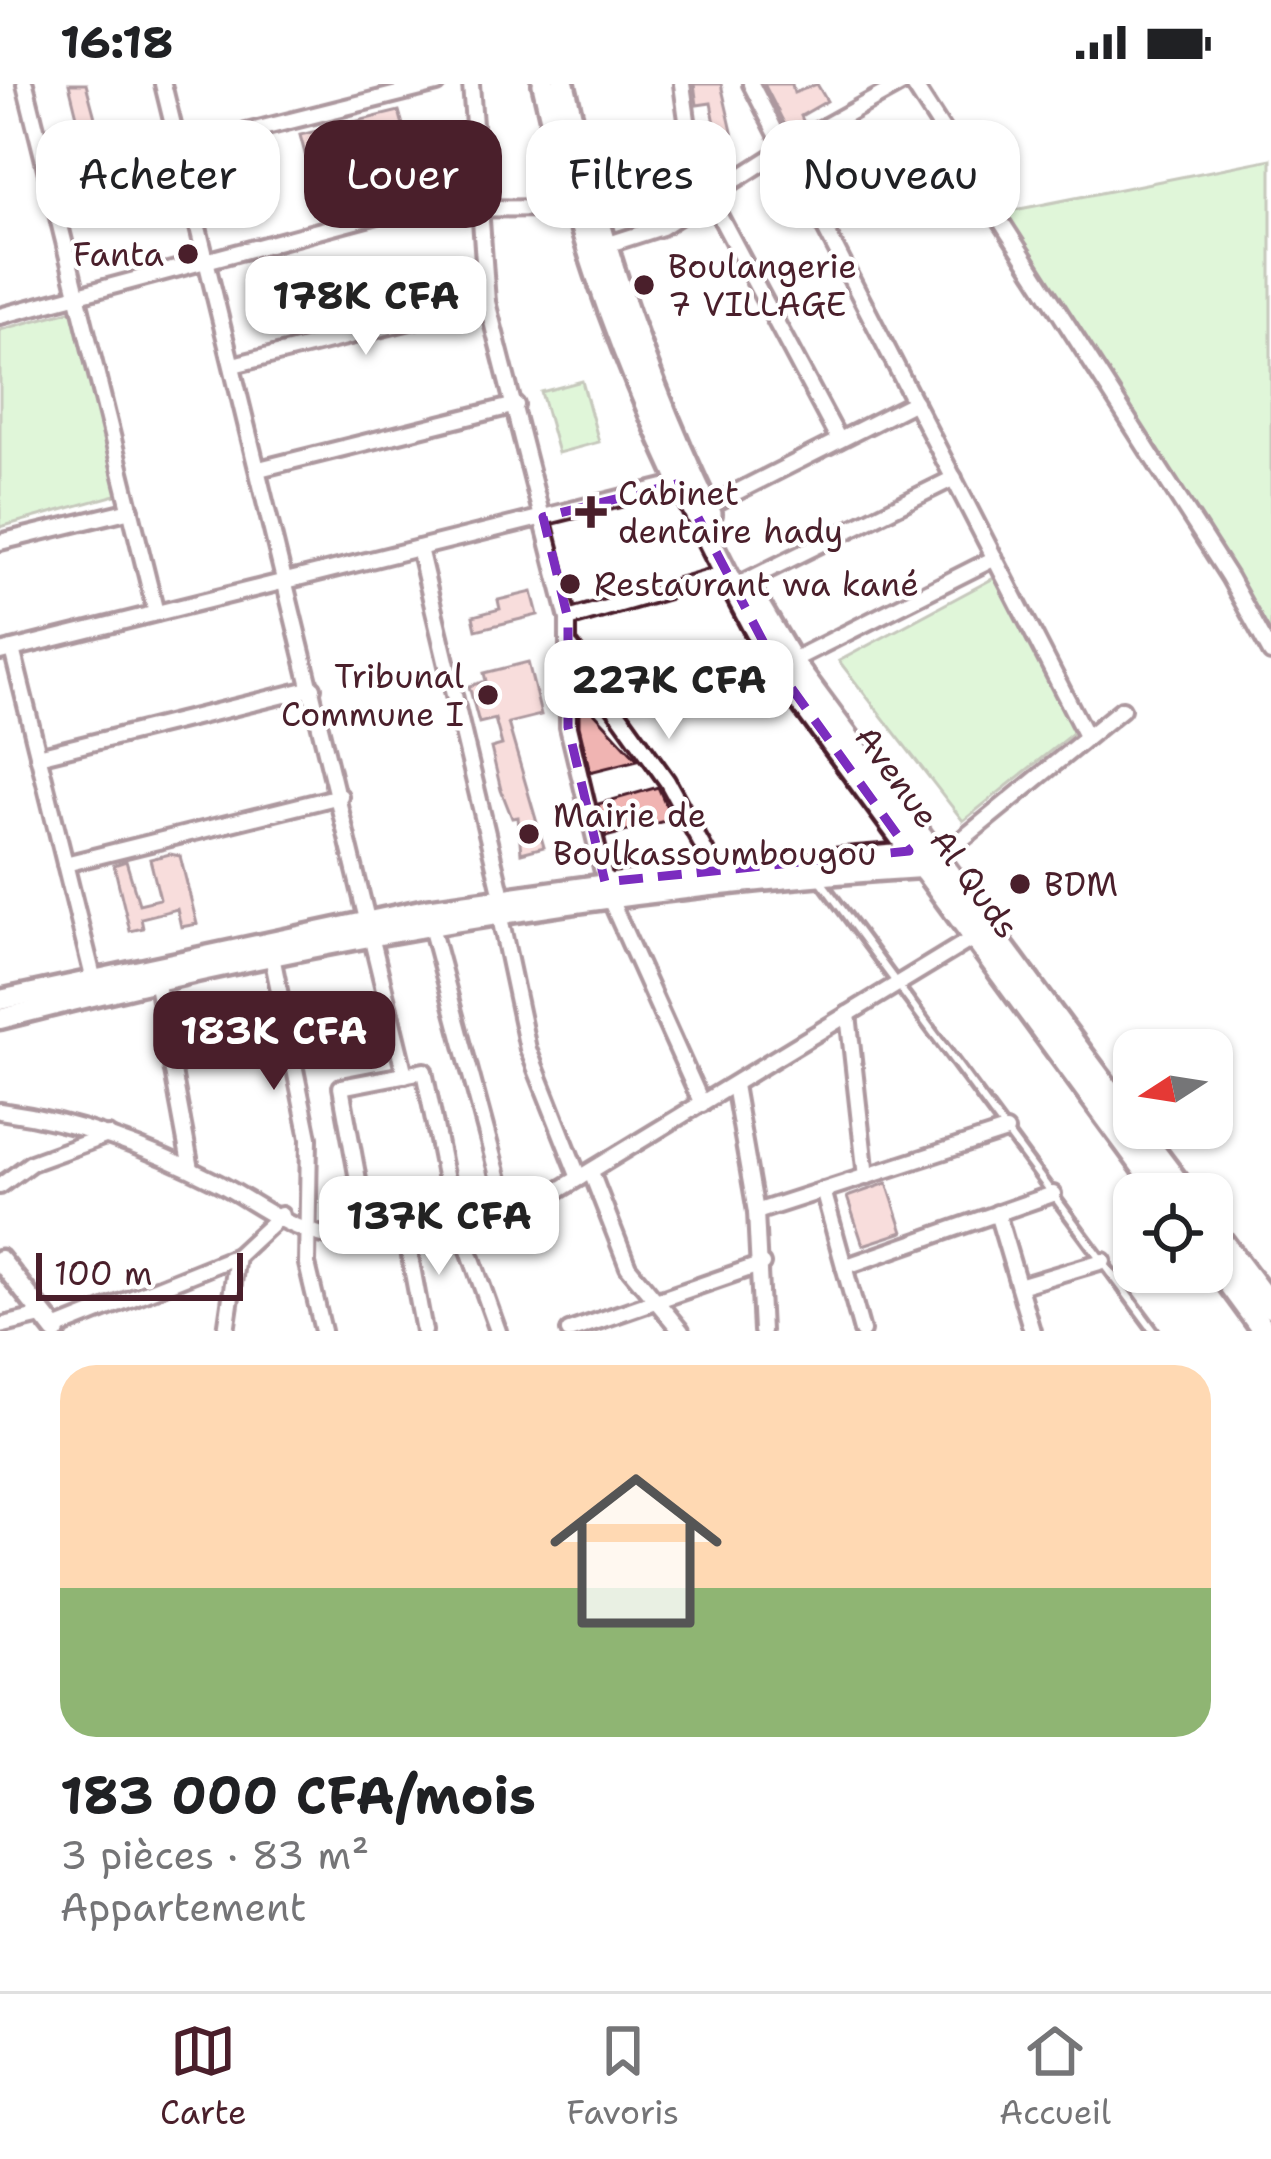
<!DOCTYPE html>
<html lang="fr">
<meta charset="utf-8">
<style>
:root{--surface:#fff;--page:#f2f2f2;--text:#202124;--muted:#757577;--line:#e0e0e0;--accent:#4a1f2b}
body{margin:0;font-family:"Shantell Sans",sans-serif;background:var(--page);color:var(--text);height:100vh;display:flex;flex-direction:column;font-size:45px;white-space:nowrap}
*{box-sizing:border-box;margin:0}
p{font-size:39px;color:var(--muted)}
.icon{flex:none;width:66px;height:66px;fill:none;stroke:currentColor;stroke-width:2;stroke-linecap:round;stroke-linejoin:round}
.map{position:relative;height:1247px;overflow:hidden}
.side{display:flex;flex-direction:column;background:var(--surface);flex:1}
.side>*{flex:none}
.guide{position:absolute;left:36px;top:36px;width:1200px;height:108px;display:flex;gap:24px}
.needle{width:78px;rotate:258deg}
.tools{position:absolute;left:1113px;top:945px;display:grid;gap:24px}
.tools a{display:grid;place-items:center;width:120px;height:120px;border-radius:24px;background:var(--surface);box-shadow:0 3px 9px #0004;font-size:60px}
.scale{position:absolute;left:36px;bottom:30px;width:207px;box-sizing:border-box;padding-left:12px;border:6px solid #4a1f2b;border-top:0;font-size:33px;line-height:42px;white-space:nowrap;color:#4a1f2b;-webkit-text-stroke:9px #fff;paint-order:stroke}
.price{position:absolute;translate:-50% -102px;padding:0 27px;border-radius:24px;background:#fff;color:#222;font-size:39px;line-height:78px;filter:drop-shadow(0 3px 6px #0008)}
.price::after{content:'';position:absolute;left:50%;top:72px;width:36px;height:27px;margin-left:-18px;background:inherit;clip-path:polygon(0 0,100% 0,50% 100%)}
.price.current{background:var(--accent);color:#fff}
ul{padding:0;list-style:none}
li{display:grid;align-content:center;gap:24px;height:636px;padding:0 60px}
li+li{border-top:3px solid var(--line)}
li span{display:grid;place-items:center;height:372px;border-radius:36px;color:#555}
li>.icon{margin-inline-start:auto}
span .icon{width:216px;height:216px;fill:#fffc;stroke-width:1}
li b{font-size:51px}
.tag{padding:0 42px;border-radius:36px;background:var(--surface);box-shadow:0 3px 9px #0004;font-size:42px;line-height:108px}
.tag.current{background:var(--accent);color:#fff}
.status{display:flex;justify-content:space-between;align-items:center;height:84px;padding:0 60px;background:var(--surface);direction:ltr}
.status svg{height:33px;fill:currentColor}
.tabs{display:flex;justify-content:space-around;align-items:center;height:168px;border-top:3px solid var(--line);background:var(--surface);font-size:33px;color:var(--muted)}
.tabs a{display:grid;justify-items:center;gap:6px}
.tabs .current{color:var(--accent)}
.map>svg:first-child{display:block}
.green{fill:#baecac;stroke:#82866c;stroke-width:3}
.building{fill:#f0b4b2;stroke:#4a1f2b;stroke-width:3}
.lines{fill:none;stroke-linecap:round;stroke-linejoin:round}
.lane-casing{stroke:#4a1f2b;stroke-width:15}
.street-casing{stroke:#4a1f2b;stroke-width:22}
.secondary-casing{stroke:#4a1f2b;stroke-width:27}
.primary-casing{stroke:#4a1f2b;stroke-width:30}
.lane{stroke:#fff;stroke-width:6}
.street{stroke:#fff;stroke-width:14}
.secondary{stroke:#fff;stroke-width:18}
.primary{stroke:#fff;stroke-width:21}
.marked{fill:none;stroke:#7b2cbf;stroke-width:9;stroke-dasharray:24 15;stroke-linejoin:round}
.poi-dot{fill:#4a1f2b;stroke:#fff;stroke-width:4.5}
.labels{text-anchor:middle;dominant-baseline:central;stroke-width:9;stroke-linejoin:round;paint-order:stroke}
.poi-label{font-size:33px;fill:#4a1f2b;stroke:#fff;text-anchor:start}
.street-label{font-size:33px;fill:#4a1f2b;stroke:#fff}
</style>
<div class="status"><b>16:18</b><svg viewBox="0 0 49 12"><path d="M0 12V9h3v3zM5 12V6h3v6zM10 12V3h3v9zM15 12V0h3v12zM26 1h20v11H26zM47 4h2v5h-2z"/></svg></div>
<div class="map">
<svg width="1271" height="1247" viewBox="0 0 1271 1247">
<rect width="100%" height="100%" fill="#fff"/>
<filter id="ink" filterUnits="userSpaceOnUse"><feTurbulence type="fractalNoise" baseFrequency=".00833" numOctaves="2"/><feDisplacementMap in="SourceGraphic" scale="24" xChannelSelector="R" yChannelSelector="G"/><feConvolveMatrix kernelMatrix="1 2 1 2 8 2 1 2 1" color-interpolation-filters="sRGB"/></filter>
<g filter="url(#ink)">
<g class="green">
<path d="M1271,75v477l-266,-424z"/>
<path d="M73,226l50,183 -123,34v-197z"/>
<path d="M582,297l17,61 -41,11 -17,-61z"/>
<path d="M994,494l84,151 -115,92 -124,-160z"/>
</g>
<g class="building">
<path d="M69,0h17l26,97 18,-4 8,27 -20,5 1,6 -17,3z"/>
<path d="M694,0h27l12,52 -15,3 -7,-36 -14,2z"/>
<path d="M764,0h28l2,9 23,-9 10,17 -26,15 3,7 -17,6z"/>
<path d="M399,27l18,63 -25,9 -11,-40 -29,7 4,36 -31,4 -3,-24 -13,3 -9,-34z"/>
<path d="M532,508l6,23 -62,15 -3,-14 27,-7 -2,-9z"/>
<path d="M528,578l13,53 -33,8 36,124 -23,6 -3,-36 -6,1 -11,-28 -10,-42 11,-3 -7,-26 -16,4 -10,-37 17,-5 -2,-8z"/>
<path d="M590,624l48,52 -48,12 -11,-46v-15z"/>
<path d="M658,703l14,32 -66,18 -8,-33z"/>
<path d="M170,770l10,2 17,68 -16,3 -4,-18 -36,9 2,10 -13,3 -16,-66 12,-4 13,43 21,-5 -10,-40z"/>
<path d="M887,1099l16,49 -40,13 -16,-48z"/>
</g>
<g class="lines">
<g class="lane-casing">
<path id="lane" d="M821,797l333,450"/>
</g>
<g class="street-casing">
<g id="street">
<path d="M25,0l131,529"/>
<path d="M163,0l242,991"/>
<path d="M471,0l16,218 81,317v108l41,170 93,207"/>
<path d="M682,0l9,65 18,47 130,244"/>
<path d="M751,0l335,652"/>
<path d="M913,0l316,493 42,76"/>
<path d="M179,65l258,-65"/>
<path d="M606,161l56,-18 122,-78 117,-65"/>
<path d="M0,232l400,-107 175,-1"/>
<path d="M233,281l254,-63"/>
<path d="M259,385l257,-64"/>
<path d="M707,423l208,-105"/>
<path d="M0,458l131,-32"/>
<path d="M419,464l81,340"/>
<path d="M744,498l210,-104"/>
<path d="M568,535l156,-45"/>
<path d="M571,563l96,134 48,88"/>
<path d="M12,565l84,340"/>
<path d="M0,568l680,-169"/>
<path d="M791,577l204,-103"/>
<path d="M38,672l275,-68"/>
<path d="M944,770l178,-145"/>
<path d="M65,780l275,-68"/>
<path d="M498,824l30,141 51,129"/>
<path d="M429,835l79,294"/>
<path d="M272,872l37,182 -2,126 16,67"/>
<path d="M156,895l35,190"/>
<path d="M848,930l18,163"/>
<path d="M734,1001l22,127 6,119"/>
<path d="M0,1027c79,11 147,36 218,72 28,14 60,39 90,48 76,24 172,-6 243,-36l422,-257"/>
<path d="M591,1088l37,95 53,64"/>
<path d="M0,1102l31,-23 77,-28"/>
<path d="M823,1106l39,141"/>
<path d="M756,1128l250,-81"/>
<path d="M997,1129l35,118"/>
<path d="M460,1141l38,106"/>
<path d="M406,1151l18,96"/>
<path d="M369,1156l-28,-153 83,-16 31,154"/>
<path d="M844,1183l209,-73"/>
<path d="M1019,1202l84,-25"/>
<path d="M0,1242l45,-11"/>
<path d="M55,1245l182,-73"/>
<path d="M226,1247l11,-75 44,-41"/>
<path d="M569,1247l193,-67"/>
</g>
</g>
<g class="secondary-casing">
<g id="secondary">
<path d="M0,916l426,-91 289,-40 209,-17"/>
<path d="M0,935c302,-78 610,-132 921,-151l12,-7"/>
<path d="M0,1176l56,71"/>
</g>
</g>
<g class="primary-casing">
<g id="primary">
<path d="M544,0c45,207 129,400 233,584l386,526"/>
<path d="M563,0c33,147 81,294 147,430"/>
<path d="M755,516l36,61 343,464"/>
<path d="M1136,1044l50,66"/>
<path d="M1212,1145l59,78"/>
<path d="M1212,1176l52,71"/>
</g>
</g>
<use href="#lane" class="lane"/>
<use href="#street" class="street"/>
<use href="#secondary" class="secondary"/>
<use href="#primary" class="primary"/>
</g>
</g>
<path d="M0 0H1271V1247H0ZM680,399l97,185 132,183 -304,31 -37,-155v-108l-25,-102z" fill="#fff" fill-opacity=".55" fill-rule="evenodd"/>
<path class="marked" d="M680,399l97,185 132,183 -304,31 -37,-155v-108l-25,-102z"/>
<g class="poi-dot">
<circle cx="188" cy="170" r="12"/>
<circle cx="644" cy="201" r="12"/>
<path d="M585 410h12v12h12v12h-12v12h-12v-12h-12v-12h12z"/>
<circle cx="570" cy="500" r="12"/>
<circle cx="488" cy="611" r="12"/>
<circle cx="529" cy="750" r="12"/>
<circle cx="1020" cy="800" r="12"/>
</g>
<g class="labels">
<g class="poi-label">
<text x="164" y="170" text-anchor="end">Fanta</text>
<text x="668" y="182">Boulangerie<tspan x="668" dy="38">7 VILLAGE</tspan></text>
<text x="618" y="409">Cabinet<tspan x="618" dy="38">dentaire hady</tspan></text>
<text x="594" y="500">Restaurant wa kané</text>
<text x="464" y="592" text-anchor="end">Tribunal<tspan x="464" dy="38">Commune I</tspan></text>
<text x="553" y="731">Mairie de<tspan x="553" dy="38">Boulkassoumbougou</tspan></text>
<text x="1044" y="800">BDM</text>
</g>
<g class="street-label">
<text transform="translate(937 748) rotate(54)">Avenue Al Quds</text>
</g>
</g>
</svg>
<div class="tools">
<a><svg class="needle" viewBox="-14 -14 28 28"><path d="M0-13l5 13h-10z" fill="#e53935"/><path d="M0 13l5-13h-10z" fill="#757577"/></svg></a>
<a><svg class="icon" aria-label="locate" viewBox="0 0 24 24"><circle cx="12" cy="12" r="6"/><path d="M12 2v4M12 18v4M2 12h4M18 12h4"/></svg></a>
</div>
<div class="scale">100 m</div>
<b class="price" style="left:366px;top:274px">178K CFA</b>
<b class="price" style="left:669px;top:658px">227K CFA</b>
<b class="price current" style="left:274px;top:1009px">183K CFA</b>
<b class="price" style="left:439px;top:1194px">137K CFA</b>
<div class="guide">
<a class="tag">Acheter</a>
<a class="tag current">Louer</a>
<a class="tag">Filtres</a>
<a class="tag">Nouveau</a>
</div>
</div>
<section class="side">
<ul>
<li><span style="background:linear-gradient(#ffd9b3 60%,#8fb573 0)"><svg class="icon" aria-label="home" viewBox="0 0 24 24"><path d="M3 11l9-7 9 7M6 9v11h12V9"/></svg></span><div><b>183 000 CFA/mois</b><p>3 pièces · 83 m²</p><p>Appartement</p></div></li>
</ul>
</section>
<nav class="tabs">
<a class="current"><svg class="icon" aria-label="map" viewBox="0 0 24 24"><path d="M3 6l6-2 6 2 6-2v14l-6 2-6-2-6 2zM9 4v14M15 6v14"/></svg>Carte</a>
<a><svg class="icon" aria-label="saved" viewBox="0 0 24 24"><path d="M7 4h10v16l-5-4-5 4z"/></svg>Favoris</a>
<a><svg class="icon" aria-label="home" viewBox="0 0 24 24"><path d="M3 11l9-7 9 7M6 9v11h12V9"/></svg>Accueil</a>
</nav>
